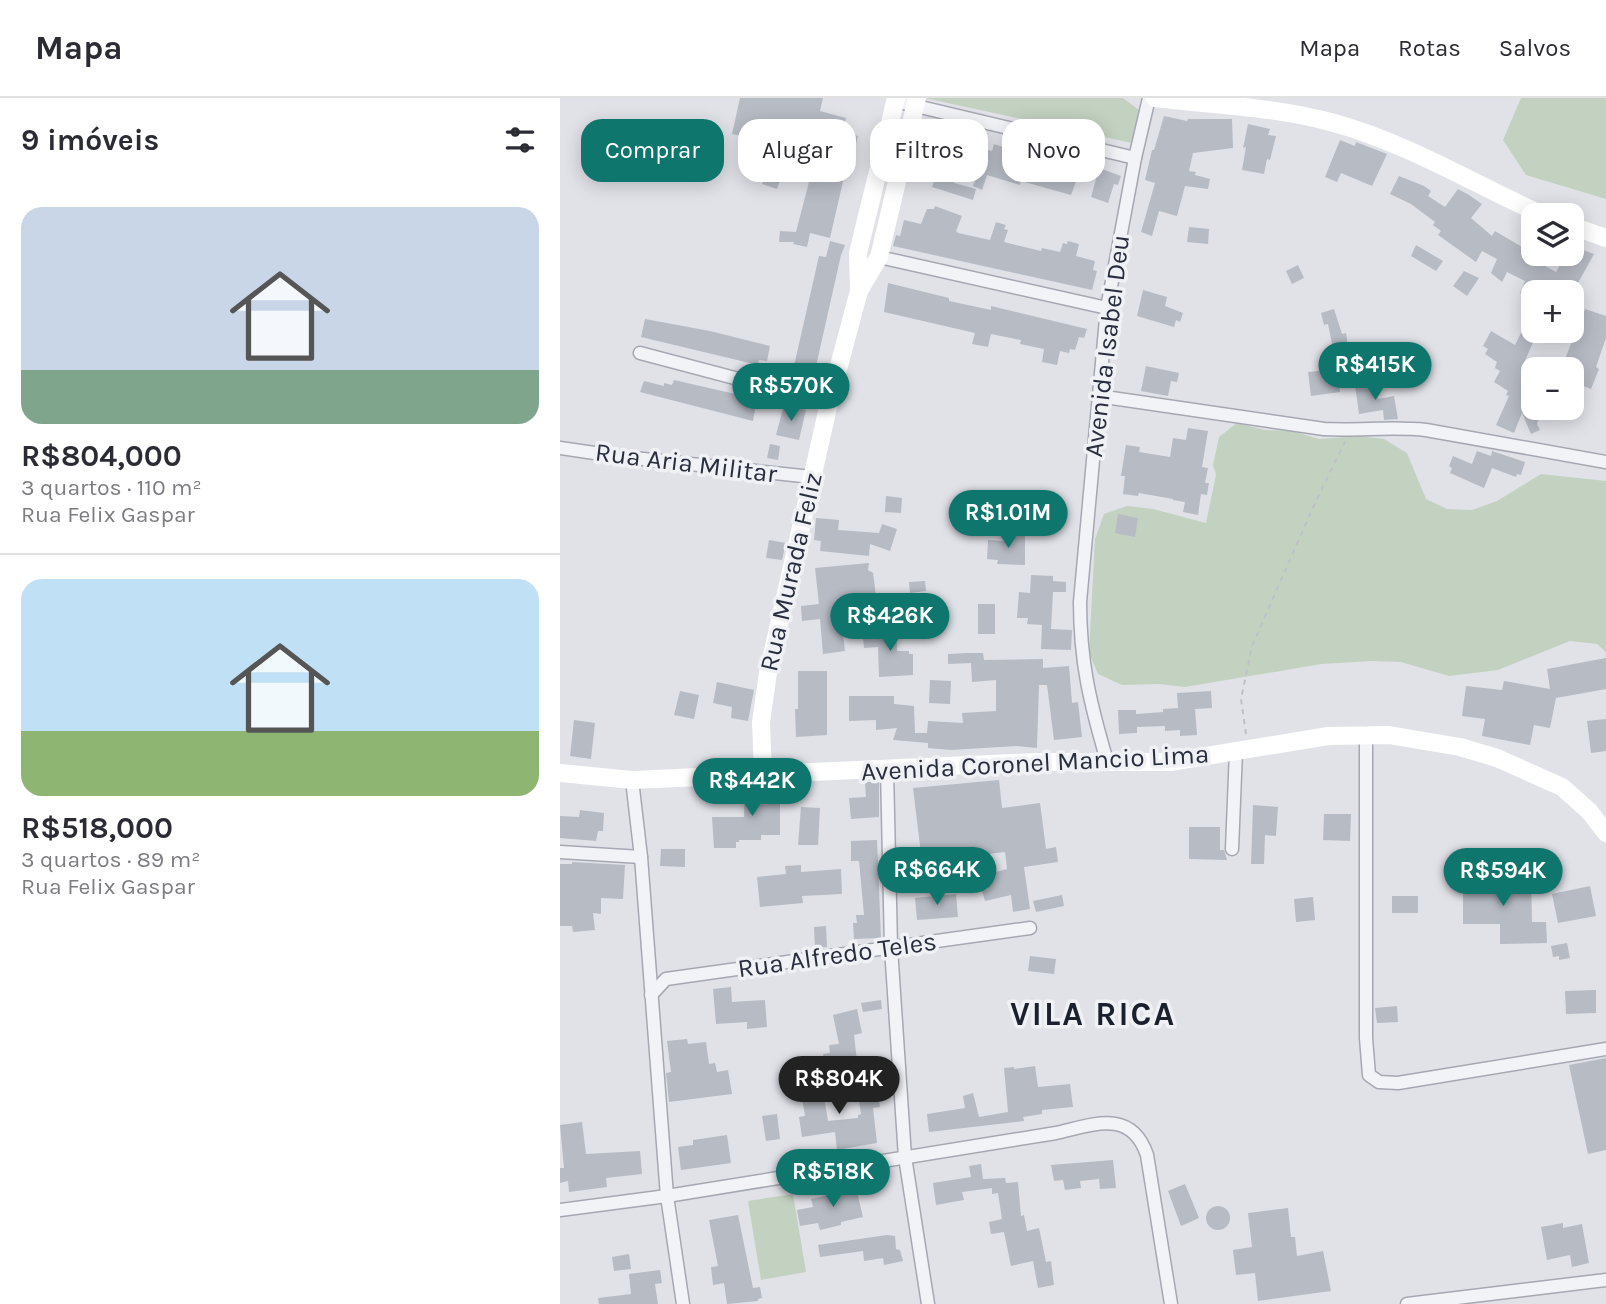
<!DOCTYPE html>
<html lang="pt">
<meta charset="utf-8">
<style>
:root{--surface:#fff;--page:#f2f2f3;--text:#2b2b33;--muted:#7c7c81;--line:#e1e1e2;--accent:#0f766e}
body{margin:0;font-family:Karla,sans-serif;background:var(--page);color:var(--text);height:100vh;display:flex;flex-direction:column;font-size:26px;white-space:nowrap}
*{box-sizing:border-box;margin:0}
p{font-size:23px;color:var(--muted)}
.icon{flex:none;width:38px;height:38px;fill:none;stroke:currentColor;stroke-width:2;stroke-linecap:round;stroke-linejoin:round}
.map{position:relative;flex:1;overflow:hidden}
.side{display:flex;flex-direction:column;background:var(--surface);width:560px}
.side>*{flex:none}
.hud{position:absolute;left:21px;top:21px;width:665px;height:63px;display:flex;gap:14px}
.controls{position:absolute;left:961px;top:105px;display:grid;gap:14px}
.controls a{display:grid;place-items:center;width:63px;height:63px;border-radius:14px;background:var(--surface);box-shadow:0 4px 18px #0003;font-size:35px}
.price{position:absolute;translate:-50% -60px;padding:0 16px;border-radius:24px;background:var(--accent);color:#fff;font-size:23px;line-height:46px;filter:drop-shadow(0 2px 4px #0008)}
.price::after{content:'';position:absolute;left:50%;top:42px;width:21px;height:16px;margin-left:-10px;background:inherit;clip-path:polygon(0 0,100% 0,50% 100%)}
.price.selected{background:#222;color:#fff}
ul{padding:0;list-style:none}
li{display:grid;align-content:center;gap:14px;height:371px;padding:0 21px}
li+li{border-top:2px solid var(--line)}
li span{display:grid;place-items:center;height:217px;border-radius:21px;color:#555}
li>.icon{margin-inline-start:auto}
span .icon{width:126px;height:126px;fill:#fffc;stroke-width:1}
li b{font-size:30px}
h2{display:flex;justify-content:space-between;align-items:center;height:84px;padding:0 21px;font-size:30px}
.pill{padding:0 24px;border-radius:21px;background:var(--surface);box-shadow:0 4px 18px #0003;font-size:24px;line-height:63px}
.pill.selected{background:var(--accent);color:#fff}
header{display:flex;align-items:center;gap:42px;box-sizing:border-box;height:98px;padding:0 35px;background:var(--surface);border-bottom:2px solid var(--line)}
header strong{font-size:33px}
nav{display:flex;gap:38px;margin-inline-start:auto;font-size:24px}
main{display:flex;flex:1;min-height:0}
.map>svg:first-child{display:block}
.green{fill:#c3d1c1}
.building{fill:#b7bbc4}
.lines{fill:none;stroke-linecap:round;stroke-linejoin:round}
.street-casing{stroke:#a5a8b2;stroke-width:15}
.path{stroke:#bec0c6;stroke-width:2;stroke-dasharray:5 5;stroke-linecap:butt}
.street{stroke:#f2f3f6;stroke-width:12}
.secondary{stroke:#fff;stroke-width:18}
.labels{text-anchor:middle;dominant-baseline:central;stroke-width:7;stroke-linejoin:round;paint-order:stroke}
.street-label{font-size:26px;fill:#292e3e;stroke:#eff1f5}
.district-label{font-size:33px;font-weight:bold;letter-spacing:2px;fill:#1b202f;stroke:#eff1f5}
</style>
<header>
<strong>Mapa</strong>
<nav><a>Mapa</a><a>Rotas</a><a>Salvos</a></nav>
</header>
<main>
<section class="side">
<h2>9 imóveis<svg class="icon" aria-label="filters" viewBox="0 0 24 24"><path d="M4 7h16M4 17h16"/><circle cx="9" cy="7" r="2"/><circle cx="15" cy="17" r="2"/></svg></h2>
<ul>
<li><span style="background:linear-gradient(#c9d6e8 75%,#7fa58c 0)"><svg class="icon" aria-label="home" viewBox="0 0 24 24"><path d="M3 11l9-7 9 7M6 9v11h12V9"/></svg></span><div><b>R$804,000</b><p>3 quartos · 110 m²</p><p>Rua Felix Gaspar</p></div></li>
<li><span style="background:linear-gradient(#bfe0f5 70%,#8fb573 0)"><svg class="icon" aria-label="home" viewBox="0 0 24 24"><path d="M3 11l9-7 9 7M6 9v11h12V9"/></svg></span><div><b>R$518,000</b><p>3 quartos · 89 m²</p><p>Rua Felix Gaspar</p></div></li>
</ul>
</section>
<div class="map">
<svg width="1046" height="1206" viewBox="0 0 1046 1206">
<rect width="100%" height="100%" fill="#e0e2e8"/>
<g class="green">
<path d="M365,0h198l16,12 -7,33z"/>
<path d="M961,0h85v101l-80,-24 -23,-35z"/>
<path d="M677,325l28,7 27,1 27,8 41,-3 24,3 23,14 19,46 21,10 25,1 25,-9 44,-27 65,7v171l-9,-8 -27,-3 -72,29 -49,6 -48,-14 -30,-1 -50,3 -136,23 -26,-3 -37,1 -24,-11 -9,-21 6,-114 9,-25 23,-8 26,3 53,14 10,-48 -3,-10 6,-28z"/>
<path d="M233,1096l13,78 -45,8 -13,-79z"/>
</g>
<g class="building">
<path d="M180,0h83l-3,13 26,7 -4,14 16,4 -4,16 -9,-2 -5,11 -11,12 15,4 -14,61 -20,-5 -3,14 -14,-3 1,-2h-15l1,-11 16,1 14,-54 -19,-5 -1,4 -8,-2 -5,14 -15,-5 5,-12 -11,-3 7,-29 -31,-6z"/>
<path d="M604,18l23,5 1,-2h44l1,29 -40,5 -4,18 7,1 -1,3 15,4 -2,10 -23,-3 -8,30 -18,-5 -7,25 -11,-4 14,-49 -10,-3 7,-30h2z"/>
<path d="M688,26l22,5 -2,6 8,1 -6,24 -3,-1 -3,15 -22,-4 4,-23 -3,1z"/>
<path d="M383,36l23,6 -12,43 22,6 -3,11 -41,-13 4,-11 -5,-2z"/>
<path d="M780,42l15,6 1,-4 31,12 -15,32 -31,-13 -4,9 -12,-5z"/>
<path d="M434,46l30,10 1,-3 57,15 -11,29 -50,-14 -1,4 -33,-10 -5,15 -9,-4 8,-19 -2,-1 3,-12 4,1 2,-5 4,1z"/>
<path d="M539,70l22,8 -3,9 -4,-1 -6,19 -17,-6z"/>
<path d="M839,78l25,10 7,5 -3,5 17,11 13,-18 11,6 13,9 -11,14 21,18 3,-5 22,13 14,9 -2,4 27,15 10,-18 13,5 4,-9 11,4 -21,38h-40l-2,7 -11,-6 5,-12 -18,-9 -5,10 -11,-9 6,-14 -15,-8 -6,11 -38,-27 3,-4 -8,-6 2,-3 -24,-18 -21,-10z"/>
<path d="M375,108l27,10 -6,15 2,2 32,7 6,-18 10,3 -2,4 4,1 -4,12 37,9 1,-3 18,4 3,-9 4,1 1,-3 11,3 -3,12 19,5 -2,9 4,1 -5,19 -199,-44 3,-11 4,1 4,-16 17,4 6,-15h7z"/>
<path d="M629,129l20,2 -1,15 -21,-2z"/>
<path d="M270,143l15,4 -4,10 -29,129 -21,-5 28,-123 7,1z"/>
<path d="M856,147l27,16 -7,10 -25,-15z"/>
<path d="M738,167l6,13 -12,6 -6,-13z"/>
<path d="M904,173l15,7 -12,18 -14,-10z"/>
<path d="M328,185l61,15v3l42,9v-4l96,23 -3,9 -5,-1 -4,13 -5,-1 -1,4 -9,-2 -3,14 -15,-3 2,-13 -24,-5 1,-4 -30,-6 -3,13 -16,-3 3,-11 -91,-21z"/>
<path d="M583,192l24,7 -2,9 18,7 -3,9 -4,-2 -2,7 -37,-11z"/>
<path d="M774,211l8,25 4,-1 2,13 -15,3 -5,-25 -4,1 -3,-12z"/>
<path d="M973,211v22h5l-14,32 9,4v41h10l-6,16 3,6 -9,4 -9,-21 -8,20 -18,-8 13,-29 -3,-1 2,-4 -14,-9 6,-11 -5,-3 2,-6 -12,-8 3,-5 -5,-3 8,-15 24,14z"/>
<path d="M1025,211l21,7v22l-10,29 3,2 -8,20 -10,-4 2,-5 -11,-4v-7h-11z"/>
<path d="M85,221l65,12 60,15 -3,15 -8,-1 -1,5 -117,-28z"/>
<path d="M586,268l33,7 -2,9 -6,-1 -3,15 -27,-5z"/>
<path d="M768,272l2,13 9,-1 1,10 -29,4 -3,-24z"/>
<path d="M114,282l83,19 -4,22 -113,-29 4,-11 20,5v-3l8,2z"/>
<path d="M815,284l3,17 16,-3 4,23 -14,1 -1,-10 -24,4 -4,-29z"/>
<path d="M224,307l22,5 -7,30 -23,-5z"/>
<path d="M628,330l20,3 -6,36 6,1 -3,15h4l-2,12 -6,-1 -3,21 -15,-3 2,-10 -12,-2v-1l-34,-6 -1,3 -15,-2 2,-18h-4l5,-31 14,2 -1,5 31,5 3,-19 13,2z"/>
<path d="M210,346l10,2 -2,14 -11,-2z"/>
<path d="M917,353l14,5 1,-5 33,11 -4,13 -4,-1 -1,3 -24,-9 -8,20 -34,-15 2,-5 -3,-2 4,-10 19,8z"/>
<path d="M326,398l16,2 -1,15 -16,-1z"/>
<path d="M459,398v11l-44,1v-11z"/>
<path d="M505,403v23h-31l-1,-22z"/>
<path d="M558,416l20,4 -3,19 -20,-4z"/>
<path d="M256,420l23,2 -1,10 41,3 3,-9 15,5 -7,22 -20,-7 -1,12 -49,-5 1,-10 -7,-1z"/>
<path d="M445,436l20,1v30l-28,-1 1,-4 -11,-1 1,-19 16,1z"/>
<path d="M209,442l17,3 -4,17 -16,-2z"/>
<path d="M309,465l-1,7 5,3 3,23 -26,2 2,17 -11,2 4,34 -22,3 -3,-35 -18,2 -1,-15 18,-2 -4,-36z"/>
<path d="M471,477l22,1v5l13,1v10h-13l-2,37 21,1 -1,20 -30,-1 1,-24 -15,-1 1,-6h-11l2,-26 11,1z"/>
<path d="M365,483l1,10 -16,2 -1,-11z"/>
<path d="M355,495l2,19 -30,3 -2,-19z"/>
<rect x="418" y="506" width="17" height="30"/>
<path d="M323,524h13l1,29h12v3h4v21l-34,2 -1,-30 -14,1 -1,-11 21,-1z"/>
<path d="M407,555h16l1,7 59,-1v9l26,-2 3,37 6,-1 4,35 -28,3 -7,-55h-8l-2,63 -21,-2 -65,4 -23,-2v-5l-35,-3 4,-12 -21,2v-10l-27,1v-25h45v8l20,2 1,27h12l1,-12 35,2 -1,-10 34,-2v-31l-24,2 -1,-19 -23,1v-10z"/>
<path d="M1046,560v31l-50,9 -6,30 -16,-3 -4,20 -48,-9 3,-17 -23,-3 4,-30 36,4 2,-9 46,8 -3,-20z"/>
<path d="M238,573h29v64l-31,2 -1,-28h3z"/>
<path d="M370,582l21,1 -1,23 -21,-1z"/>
<path d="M157,584l37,8 -6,31 -17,-3 1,-11 -19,-4z"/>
<path d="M120,593l19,4 -5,24 -20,-4z"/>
<path d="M651,593l1,17 -17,1 2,26 -17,1v-6l-15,1v-5l-28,1v6l-18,1 -1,-24h18v4l27,-2v-3l15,-1 -1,-15z"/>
<path d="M1046,621v32l-15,2 -4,-32z"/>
<path d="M14,622l21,3 -4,36 -21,-3z"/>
<path d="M439,682l3,28 38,-5 6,46 10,-2 2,15 -34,5 6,42 -17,3 -2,-17 -26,6 -3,-10 6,-2 -3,-14 22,-6 -2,-17 -83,10 -9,-74z"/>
<path d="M305,684h14v35l-28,2 -2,-21 17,-1z"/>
<path d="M185,689l43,1 -1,14h-7v33h-19v5h-22v2h-3v6h-22l-2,-31h32z"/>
<path d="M693,707l25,2 -2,29 -11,-1 -1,29h-13z"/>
<path d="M241,709l19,1 -2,37h-20z"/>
<path d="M20,712l24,3 -1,18h-5l-2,10 -36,-3v-22l19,1z"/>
<path d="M764,716h27l-1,27 -27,-1z"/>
<path d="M629,729h31v23h4l3,10 -38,-1z"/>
<path d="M317,742l4,98 -27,1 -1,-16h4l-1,-8h8l-5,-54h-8v-20z"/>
<path d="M101,751h24v18l-25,-1z"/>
<path d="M12,764l53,3 -2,34 -22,-1v16l-8,-1 2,17 -22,2 -1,-6h-12v-62h12z"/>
<path d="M241,767v7l40,-3 1,25 -40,2 1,7 -43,4 -3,-30 29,-3 -1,-8z"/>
<path d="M971,779l1,45h14l1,21 -47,1v-20h-37v-46z"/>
<path d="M1030,788l6,30 -38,7 -6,-29z"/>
<path d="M396,796l2,23 -41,3 -2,-22z"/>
<path d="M502,797l2,11 -28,6 -3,-11z"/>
<rect x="832" y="798" width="26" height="17"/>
<path d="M753,799l2,23 -19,2 -2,-23z"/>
<path d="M266,828l1,21 -12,1 -1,-21z"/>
<path d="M1007,845l3,15 -11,2v-4l-6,1 -2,-11z"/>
<path d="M470,858l26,3 -2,15 -26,-3z"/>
<path d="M171,889l1,15 33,-2 2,27 -20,2v-7l-31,2 -3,-35z"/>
<path d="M1036,892v23l-30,1 -1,-23z"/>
<path d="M321,902l1,9 -19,3 -2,-9z"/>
<path d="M837,908l1,16 -21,1 -2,-15z"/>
<path d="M297,911l5,24 -8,2 4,35 -33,4 -2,-20 7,-1 -1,-8 10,-1 -6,-29z"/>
<path d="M127,941l1,5 18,-2 3,22 6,-1 2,9 11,-2 4,24 -63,8 -3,-29 5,-1 -4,-31z"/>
<path d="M1046,960v92l-18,4 -19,-89z"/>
<path d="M475,968l3,21 32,-3 3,23 -31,3v4l-19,3 1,4 -95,11 -2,-18 38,-6 -2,-12 10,-3 6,24 29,-5 -4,-44 10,-1v2z"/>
<path d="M270,982l2,15 -8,1 4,25 30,-3v-3l3,-1 -4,-27 19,-4 4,24 -7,1 4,35 -40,7 -2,-18 -33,5 -3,-20 6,-1 -5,-31z"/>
<path d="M217,1016l3,25 -14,2 -4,-25z"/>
<path d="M22,1024l4,32 54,-3 2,23 -36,4 1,9 -38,5 -1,-11 -8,2v-15h4l-4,-43z"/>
<path d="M167,1037l4,28 -50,7 -3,-23 15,-2v-5z"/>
<path d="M553,1062l3,28 -16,1 -1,-10 -19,2 1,7 -16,2 -2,-10 -9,1 -3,-16z"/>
<path d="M421,1066l2,15 22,-1 1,5 12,-1 3,34 3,-1 3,16 12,-3 7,34 5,-1 3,24 -16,3 -5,-27 -22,5 -7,-34 -13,2 -2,-12 13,-3 -4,-26 -6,1v-6l-30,4 2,8 -28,5 -3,-22 38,-6 -2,-11z"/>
<path d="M295,1086l8,33 -22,5v3l-21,5 -2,-7 -18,3 -3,-16 16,-3 -2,-8 32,-7 -1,-5z"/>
<path d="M625,1086l14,34 -18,8 -13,-35z"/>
<circle cx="658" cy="1120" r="12"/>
<path d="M728,1110l3,29h4l2,19 26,-5 8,40 -73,10 -3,-28 -19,2 -3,-25 19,-3 -4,-34z"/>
<path d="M178,1117l15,73 7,-1 2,11 -4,1v2l-31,3 -3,-21 -11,2 -2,-18 7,-1 -9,-46z"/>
<path d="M1003,1125v5l19,-4 7,39 -17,4 -2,-12 -23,5 -6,-33z"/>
<path d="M327,1137l8,1 1,13 4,1 3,11 -19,4 -1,-7 -19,3 -1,-10 -43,6 -2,-12z"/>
<path d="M69,1156l2,15 -17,2 -2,-14z"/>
<path d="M100,1172l2,13 -7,1 3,20h-59l-1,-6 33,-4 -2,-20z"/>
</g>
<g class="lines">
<g class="street-casing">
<g id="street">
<path d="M335,3l240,57"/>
<path d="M319,159l228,51"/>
<path d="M80,255l189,50"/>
<path d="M538,298l226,33c35,2 68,-3 102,1l180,32"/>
<path d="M0,350l55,8 197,21"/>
<path d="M806,636v304l3,37 10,7 19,1 208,-34"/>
<path d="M547,663c-17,-58 -27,-99 -27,-159l27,-294 28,-150 14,-60"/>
<path d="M327,671l4,179 14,209 23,147"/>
<path d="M72,682l9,77 26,339 16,108"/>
<path d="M672,751l4,-98"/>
<path d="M0,754l81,5"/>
<path d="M91,897l15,-16 364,-51"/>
<path d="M0,1112l107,-14 389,-63c36,-8 75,-25 91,22l24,149"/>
<path d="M847,1206l199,-24"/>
</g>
</g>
<path class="path" d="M686,636l-5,-35 11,-53 62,-141 31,-63"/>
<use href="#street" class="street"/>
<g class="secondary">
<path d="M595,0c59,7 122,9 179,25 73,20 140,61 209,92"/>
<path d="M1012,128l34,12"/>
<path d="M299,193l20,-34 38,-159"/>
<path d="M0,675l72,7 404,-18h134l158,-26 61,-1 71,12 37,11 65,29 27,24 17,22"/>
<path d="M203,677l-2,-53 7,-49 61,-270 30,-112 -1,-38 38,-155"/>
</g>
</g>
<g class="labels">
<g class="street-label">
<text transform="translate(547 248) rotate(-83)">Avenida Isabel Deu</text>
<text transform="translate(126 365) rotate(7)">Rua Aria Militar</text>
<text transform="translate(231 474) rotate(-77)">Rua Murada Feliz</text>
<text transform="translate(475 665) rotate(-3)">Avenida Coronel Mancio Lima</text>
<text transform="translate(277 857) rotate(-8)">Rua Alfredo Teles</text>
</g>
<g class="district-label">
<text x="533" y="916">VILA RICA</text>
</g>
</g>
</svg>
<div class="controls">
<a><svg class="icon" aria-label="layers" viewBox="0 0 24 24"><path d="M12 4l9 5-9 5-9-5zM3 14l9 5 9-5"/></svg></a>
<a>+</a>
<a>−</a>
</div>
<b class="price" style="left:815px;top:304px">R$415K</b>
<b class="price" style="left:231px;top:325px">R$570K</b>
<b class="price" style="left:448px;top:452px">R$1.01M</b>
<b class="price" style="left:330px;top:555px">R$426K</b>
<b class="price" style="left:192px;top:720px">R$442K</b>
<b class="price" style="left:377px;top:809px">R$664K</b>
<b class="price" style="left:943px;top:810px">R$594K</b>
<b class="price selected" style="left:279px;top:1018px">R$804K</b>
<b class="price" style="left:273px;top:1111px">R$518K</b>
<div class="hud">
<a class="pill selected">Comprar</a>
<a class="pill">Alugar</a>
<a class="pill">Filtros</a>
<a class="pill">Novo</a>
</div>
</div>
</main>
